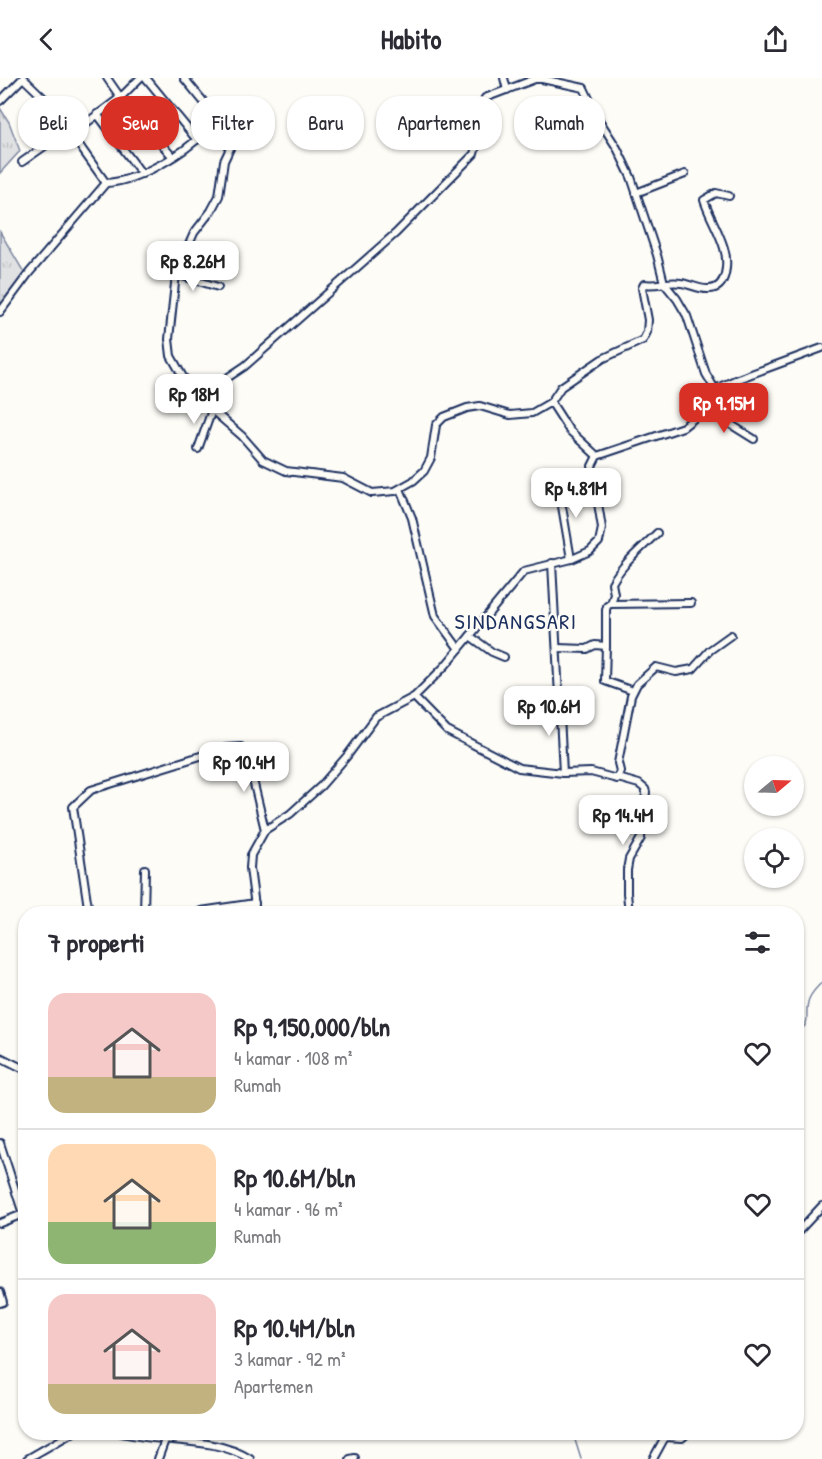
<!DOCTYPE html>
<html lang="id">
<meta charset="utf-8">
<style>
:root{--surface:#fff;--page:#f2f2f3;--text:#2b2b33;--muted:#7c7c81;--line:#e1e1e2;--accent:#d93025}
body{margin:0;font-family:"Patrick Hand",sans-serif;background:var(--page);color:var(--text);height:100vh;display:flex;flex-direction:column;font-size:22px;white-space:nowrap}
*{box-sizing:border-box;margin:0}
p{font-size:20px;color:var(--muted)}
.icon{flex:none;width:33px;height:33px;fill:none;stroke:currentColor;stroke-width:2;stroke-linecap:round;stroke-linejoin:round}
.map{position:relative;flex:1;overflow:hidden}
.details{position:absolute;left:18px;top:828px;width:786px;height:534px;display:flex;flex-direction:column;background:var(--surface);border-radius:24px;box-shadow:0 2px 4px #0004}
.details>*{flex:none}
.hud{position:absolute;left:18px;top:18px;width:786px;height:54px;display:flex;gap:12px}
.needle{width:39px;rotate:71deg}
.controls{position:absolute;left:744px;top:678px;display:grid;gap:12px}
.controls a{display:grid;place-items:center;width:60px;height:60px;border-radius:50%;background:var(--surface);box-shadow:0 2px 4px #0004;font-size:30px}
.price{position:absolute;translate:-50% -51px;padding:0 14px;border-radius:12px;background:#fff;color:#222;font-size:20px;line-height:39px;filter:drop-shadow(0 2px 3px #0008)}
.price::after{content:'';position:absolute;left:50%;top:36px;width:18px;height:14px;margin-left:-9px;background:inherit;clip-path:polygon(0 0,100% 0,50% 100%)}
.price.current{background:var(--accent);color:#fff}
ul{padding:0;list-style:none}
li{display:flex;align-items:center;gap:18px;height:150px;padding:0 30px}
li+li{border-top:2px solid var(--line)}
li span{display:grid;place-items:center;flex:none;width:168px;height:120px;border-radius:18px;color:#555}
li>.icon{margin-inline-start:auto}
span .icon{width:72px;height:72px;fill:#fffc;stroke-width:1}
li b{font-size:26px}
h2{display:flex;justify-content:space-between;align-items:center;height:72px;padding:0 30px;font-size:26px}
.tag{padding:0 21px;border-radius:24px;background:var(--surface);box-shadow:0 2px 4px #0004;font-size:21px;line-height:54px}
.tag.current{background:var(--accent);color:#fff}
header{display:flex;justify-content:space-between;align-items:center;height:78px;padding:0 30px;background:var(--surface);font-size:27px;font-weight:700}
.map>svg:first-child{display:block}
.grass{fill:url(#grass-tufts);stroke:#7e88a0;stroke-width:1.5}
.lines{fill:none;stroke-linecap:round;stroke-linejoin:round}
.stream{stroke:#76819c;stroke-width:1.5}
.minor-casing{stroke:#1b2f5e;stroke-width:10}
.minor{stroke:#fdfcf7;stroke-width:6}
.labels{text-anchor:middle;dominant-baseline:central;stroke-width:4.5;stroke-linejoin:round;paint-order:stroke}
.quarter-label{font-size:22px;letter-spacing:1.5px;fill:#1b2f5e;stroke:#fdfcf7}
</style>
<header><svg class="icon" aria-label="back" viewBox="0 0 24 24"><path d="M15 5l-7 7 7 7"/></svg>Habito<svg class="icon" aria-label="share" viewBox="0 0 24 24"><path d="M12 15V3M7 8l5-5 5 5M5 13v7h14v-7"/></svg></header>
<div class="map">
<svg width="822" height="1381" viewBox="0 0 822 1381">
<defs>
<pattern id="grass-tufts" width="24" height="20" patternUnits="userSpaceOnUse" patternTransform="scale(1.5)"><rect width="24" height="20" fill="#e0e1e3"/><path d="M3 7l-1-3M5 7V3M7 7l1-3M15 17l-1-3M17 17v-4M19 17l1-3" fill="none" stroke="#c0c1c5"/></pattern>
</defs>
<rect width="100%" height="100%" fill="#fdfcf7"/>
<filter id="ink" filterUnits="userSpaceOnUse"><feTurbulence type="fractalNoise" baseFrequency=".0167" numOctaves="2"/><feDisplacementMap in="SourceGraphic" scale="12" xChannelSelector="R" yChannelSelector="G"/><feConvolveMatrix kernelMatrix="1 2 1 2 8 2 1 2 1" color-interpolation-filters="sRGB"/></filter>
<g filter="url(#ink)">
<g class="grass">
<path d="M0,30l9,14 11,29 -20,22z"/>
<path d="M0,154l25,42 -25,34z"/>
</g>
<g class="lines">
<g class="stream">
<path d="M796,955c17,-10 8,-15 12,-31 2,-9 8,-13 14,-20"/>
<path d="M575,1354v8l6,19"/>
</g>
<g class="minor-casing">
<g id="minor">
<path d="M23,0l27,26 56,79"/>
<path d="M107,0l16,23 49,55"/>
<path d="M146,0l51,62"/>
<path d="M184,0l24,29"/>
<path d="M504,0l3,12"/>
<path d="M0,23l23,-23"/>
<path d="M97,36l45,60"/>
<path d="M73,55l48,-36 19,-19"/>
<path d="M22,84l47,-33"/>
<path d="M636,115l49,-19"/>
<path d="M176,196l42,13"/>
<path d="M0,234l29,-39 77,-90c27,-1 68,-24 88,-41 12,-10 22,-22 33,-33l7,-3 7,5 1,12 -18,38 -5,35 -8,15 -17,22 -18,41 -7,65 2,17 12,21 12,12 17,-1 33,-22 151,-133 78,-79 5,-18 -1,-16 4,-17 3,-5 50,-19h7l42,9 15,32 18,28 14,29 26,78 7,28 13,16 10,17 19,58 9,15"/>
<path d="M200,311l12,21 30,26 21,24 23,11 57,7 29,15 23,-2 18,-10 11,-10 7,-13 5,-33 8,-8 23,-9 13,-2 30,9 22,-2 19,-11 10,-15 41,-28 41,-19 4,-8 1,-12 -6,-32 2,-4c13,2 24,-3 37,-1 9,1 19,7 28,6 19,0 19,-28 15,-41 -5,-17 -15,-32 -20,-48l12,-7 13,3"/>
<path d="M551,324l18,28 28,26"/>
<path d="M706,331l48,30"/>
<path d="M198,371l14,-39"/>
<path d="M558,405l13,76"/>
<path d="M400,411l12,29 23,98 24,33"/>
<path d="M611,526l3,-10 -2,-11c11,-20 29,-34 45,-50"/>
<path d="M470,558l22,16 12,5"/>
<path d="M606,568l-1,35 28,10"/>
<path d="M557,570l30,1 8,-4 11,1v-36l1,-4 3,-2 81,-1"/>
<path d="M414,619l33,34 72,37 44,5 -11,-210"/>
<path d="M563,695l28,-1 26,7 3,-8 -2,-8 13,-67 6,-12 19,-17 20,5 17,-3 17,-19 21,-15"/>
<path d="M618,700l21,6 6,5 1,3 -5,46 -12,21 -2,11v23l2,21"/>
<path d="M89,836l-16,-107 18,-17 135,-42 15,-1 6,8 18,75"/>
<path d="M144,836l1,-45"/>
<path d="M196,836l5,-3 54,-8"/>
<path d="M256,836l-6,-46 1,-13 14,-25 25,-16 31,-28 26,-30 29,-39 38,-20 31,-31 79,-95 48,-12 18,-8 9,-9 3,-14 -10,-62 5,-10 86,-29 23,-18 5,-15 4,-5 20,-9 87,-32"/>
<path d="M0,979l26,13"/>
<path d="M0,1065l23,71 -23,9"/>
<path d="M796,1156l26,-28"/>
<path d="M0,1214l3,10 -3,1"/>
<path d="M118,1354c42,12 94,3 132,27"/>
<path d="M27,1381l47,-27"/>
<path d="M158,1381l7,-19"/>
<path d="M350,1381l5,-1"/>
<path d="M653,1381l12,-22 17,1 7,-6"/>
</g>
</g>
<use href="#minor" class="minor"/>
</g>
</g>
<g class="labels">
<g class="quarter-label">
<text x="516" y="543">SINDANGSARI</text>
</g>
</g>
</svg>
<div class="controls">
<a><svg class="needle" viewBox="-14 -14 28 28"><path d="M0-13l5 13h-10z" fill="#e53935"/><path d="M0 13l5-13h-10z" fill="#7c7c81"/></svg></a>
<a><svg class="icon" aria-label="locate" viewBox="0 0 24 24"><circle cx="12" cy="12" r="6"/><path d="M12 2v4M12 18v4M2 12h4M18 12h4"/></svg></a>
</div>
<b class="price" style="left:193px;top:214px">Rp 8.26M</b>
<b class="price" style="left:194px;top:347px">Rp 18M</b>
<b class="price current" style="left:724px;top:356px">Rp 9.15M</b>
<b class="price" style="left:576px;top:441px">Rp 4.81M</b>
<b class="price" style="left:549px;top:659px">Rp 10.6M</b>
<b class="price" style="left:244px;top:715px">Rp 10.4M</b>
<b class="price" style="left:623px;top:768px">Rp 14.4M</b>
<div class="hud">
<a class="tag">Beli</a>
<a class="tag current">Sewa</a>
<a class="tag">Filter</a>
<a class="tag">Baru</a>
<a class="tag">Apartemen</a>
<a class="tag">Rumah</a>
</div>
<section class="details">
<h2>7 properti<svg class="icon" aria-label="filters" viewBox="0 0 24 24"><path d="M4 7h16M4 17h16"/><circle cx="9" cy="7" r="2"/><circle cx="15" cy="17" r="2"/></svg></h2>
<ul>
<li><span style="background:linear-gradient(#f6c9c9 70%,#c2b280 0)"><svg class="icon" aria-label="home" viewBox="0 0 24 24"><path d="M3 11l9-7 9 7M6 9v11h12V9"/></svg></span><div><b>Rp 9,150,000/bln</b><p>4 kamar · 108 m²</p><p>Rumah</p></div><svg class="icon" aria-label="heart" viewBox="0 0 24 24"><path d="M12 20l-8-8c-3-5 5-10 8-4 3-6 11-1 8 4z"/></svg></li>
<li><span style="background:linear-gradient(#ffd9b3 65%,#8fb573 0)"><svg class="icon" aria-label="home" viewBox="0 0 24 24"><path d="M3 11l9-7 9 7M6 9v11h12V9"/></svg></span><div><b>Rp 10.6M/bln</b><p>4 kamar · 96 m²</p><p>Rumah</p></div><svg class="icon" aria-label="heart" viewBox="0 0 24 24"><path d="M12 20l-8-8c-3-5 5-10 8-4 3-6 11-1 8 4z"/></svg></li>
<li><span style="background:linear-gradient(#f6c9c9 75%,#c2b280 0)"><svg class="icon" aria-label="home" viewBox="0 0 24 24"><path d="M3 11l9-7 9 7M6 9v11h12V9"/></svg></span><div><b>Rp 10.4M/bln</b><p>3 kamar · 92 m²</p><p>Apartemen</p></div><svg class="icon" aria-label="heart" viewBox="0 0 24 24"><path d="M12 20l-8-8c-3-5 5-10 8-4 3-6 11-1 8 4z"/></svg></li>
</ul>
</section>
</div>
